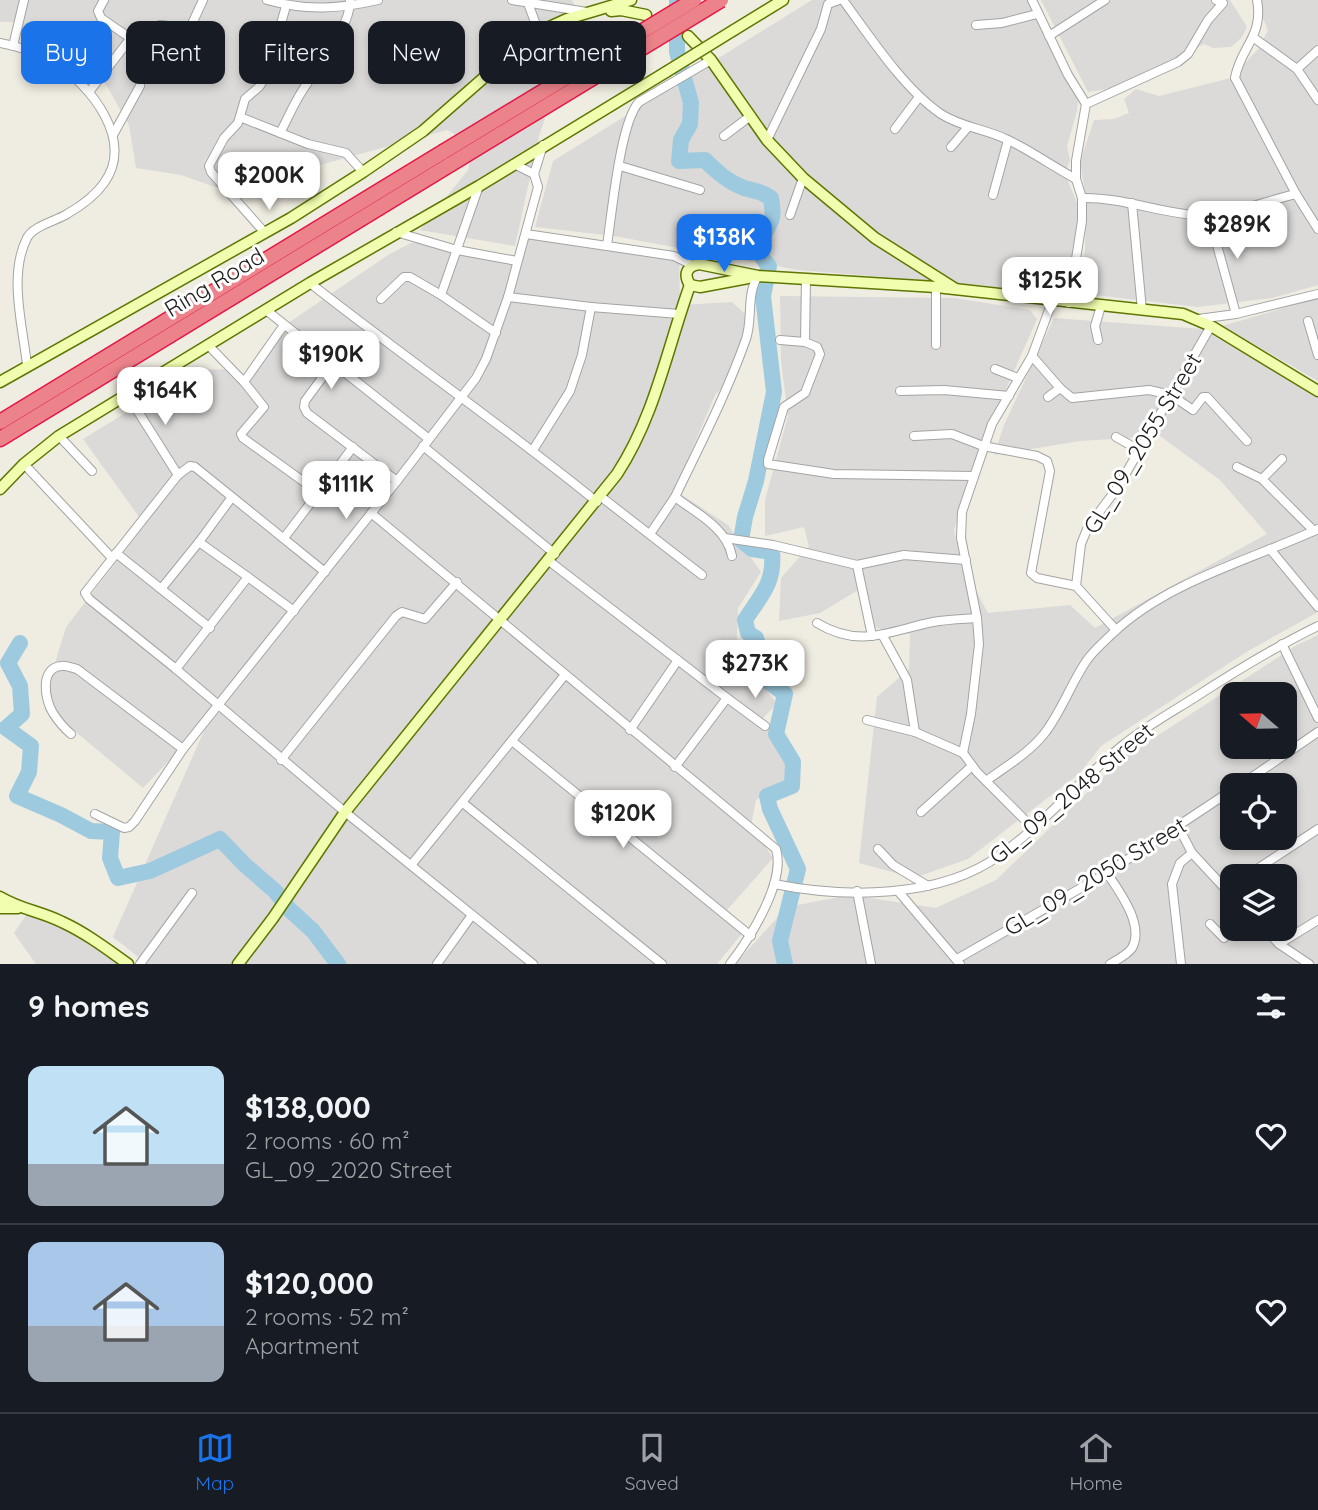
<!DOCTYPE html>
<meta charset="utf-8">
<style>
:root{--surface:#171b24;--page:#242831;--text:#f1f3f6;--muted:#9ea1a6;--line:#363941;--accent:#1a73e8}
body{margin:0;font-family:Quicksand,sans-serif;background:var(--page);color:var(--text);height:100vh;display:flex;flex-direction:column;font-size:26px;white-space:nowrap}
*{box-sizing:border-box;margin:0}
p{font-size:23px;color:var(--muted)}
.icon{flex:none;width:38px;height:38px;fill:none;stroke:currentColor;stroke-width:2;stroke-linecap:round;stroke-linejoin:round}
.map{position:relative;height:964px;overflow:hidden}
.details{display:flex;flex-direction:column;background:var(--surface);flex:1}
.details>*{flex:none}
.hud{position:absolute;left:21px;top:21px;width:700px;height:63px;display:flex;gap:14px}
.needle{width:46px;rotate:290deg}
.controls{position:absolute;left:1220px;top:682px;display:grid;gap:14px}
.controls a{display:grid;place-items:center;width:77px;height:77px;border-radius:14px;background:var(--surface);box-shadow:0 4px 10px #0003;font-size:35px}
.price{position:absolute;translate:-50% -60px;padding:0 16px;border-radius:14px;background:#fff;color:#222;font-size:23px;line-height:46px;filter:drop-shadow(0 2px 4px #0008)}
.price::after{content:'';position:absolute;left:50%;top:42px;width:21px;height:16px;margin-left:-10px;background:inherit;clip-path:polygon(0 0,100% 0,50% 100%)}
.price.active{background:var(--accent);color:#fff}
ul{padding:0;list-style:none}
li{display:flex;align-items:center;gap:21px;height:175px;padding:0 28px}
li+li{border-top:2px solid var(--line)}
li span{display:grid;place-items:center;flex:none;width:196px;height:140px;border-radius:14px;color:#555}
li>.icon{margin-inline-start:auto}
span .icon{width:84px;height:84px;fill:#fffc;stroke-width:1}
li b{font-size:30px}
h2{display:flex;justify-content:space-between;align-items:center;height:84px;padding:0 28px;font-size:30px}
.pill{padding:0 24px;border-radius:14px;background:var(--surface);box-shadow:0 4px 10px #0003;font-size:24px;line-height:63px}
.pill.active{background:var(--accent);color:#fff}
.menu{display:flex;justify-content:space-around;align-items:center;height:98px;border-top:2px solid var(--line);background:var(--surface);font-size:19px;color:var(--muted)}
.menu a{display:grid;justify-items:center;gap:4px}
.menu .active{color:var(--accent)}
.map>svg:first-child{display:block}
.residential{fill:#dbdad9;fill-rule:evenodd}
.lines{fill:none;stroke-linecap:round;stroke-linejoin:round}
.river{stroke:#9ecae0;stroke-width:16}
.street-casing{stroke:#a4a4a4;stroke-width:10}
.secondary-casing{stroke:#5d7700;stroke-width:13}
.highway-casing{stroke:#e41747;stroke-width:17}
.street{stroke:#fff;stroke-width:8}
.secondary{stroke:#f1feb0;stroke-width:10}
.highway{stroke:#ec838b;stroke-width:14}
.secondary-bridge-casing{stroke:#5d7700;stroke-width:13;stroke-linecap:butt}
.highway-bridge-casing{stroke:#e41747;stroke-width:17;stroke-linecap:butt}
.secondary-bridge{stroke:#f1feb0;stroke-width:10}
.highway-bridge{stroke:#ec838b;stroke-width:14}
.labels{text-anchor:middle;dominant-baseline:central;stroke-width:6;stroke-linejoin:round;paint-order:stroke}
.street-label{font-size:23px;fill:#1d1d1d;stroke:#fff}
</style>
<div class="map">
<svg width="1318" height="964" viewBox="0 0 1318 964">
<rect width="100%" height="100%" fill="#efece1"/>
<g class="residential">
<path d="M0,0h572l7,17 -40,119 -24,110 -95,-16 48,-60 5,-26 -26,-14 -221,61 -45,-16 -45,-7 -7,-43 -24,-42 -93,-61h-12z"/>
<path d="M812,0h216l50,99 -1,12 -10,35 3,14 -5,14 14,34 -3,46 -12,43 -84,-12 -182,-15 -184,-34 -79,-9 18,-66z"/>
<path d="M1041,0h189l17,27 -5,10 -11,10 -18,1 -9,-4 -60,33 -28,11 -28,4z"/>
<path d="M1259,0h59v285l-46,13 -74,9 -122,-14 9,-42 1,-53 -6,-36 14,-42 20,-1 15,-6 -5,-14 12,-10 23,7 72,-18 29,-31 8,-17 -7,-16z"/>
<path d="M528,235l151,20 1,50 52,-3 15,14 -2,28 -13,32 -17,19 -37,88 4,12 46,30 33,47 -23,36 -1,32 21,8 2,33 17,23 -16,16 24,33 4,28 -33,19 -5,25 22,33 -46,52 17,21 -27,33h-570l-34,-27 94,-213 274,-345 16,-45 -37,59 -155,198 -126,159 -36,38 -85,-71 -11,-17 5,-27 14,-46 79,-102 -62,-86 113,-69 33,-1 19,8 24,-43 116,-79 23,-12h22l85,19z"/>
<path d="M780,296l174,2 76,12 7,9 -54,122 -29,89 7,33 27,50 82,-8 25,23 172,-94 -47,-54 -60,-44 -80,5 -86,14 10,-30 50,-107 148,11 116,67v216l-70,39 -147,95 -21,27 -112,86 -54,19 -55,-15 18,-166 32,-28 1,-35 -34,-6 -13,-41 -43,26 -41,8 2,-43 28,-32 -5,-19 -39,9v-36l23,-84 -7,-55z"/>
<path d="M1318,298v83l-96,-55z"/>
<path d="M1318,635v329h-583l52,-57 63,-12 86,13 60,-28 127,-122 174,-113zM1232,695h52v52h-52zM1232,786h52v52h-52zM1232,877h52v52h-52z"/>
<path d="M27,914l43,17 51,33h-85l-22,-31z"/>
</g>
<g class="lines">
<g class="river">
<path d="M677,0v52l14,51 -1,21 -9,16 -2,21 26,-1c12,12 23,22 39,28 11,3 17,3 27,10 1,8 3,17 0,23 -9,21 -21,24 -2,45l-6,30 11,96 -18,89 -11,36 -4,23 11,9 20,3c3,31 -11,43 -27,68l3,13 8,5 13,44 16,12 -9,40 17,28 -1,24 -25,10 3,13 28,60 -18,72 5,23"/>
<path d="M20,643l-12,20 12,23 2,28 -16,14 25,18 -2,26 -12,24 44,19 30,16 21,1 -2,26 8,20 32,-7 70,-32 25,26 30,26 14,18 24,22 25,33"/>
</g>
<g class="street-casing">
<g id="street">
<path d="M104,0l-6,11 3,7 35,24c17,-1 12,-15 24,-17 7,-1 17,4 25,5l6,-4 12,-26"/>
<path d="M267,0c39,11 72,9 111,0"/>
<path d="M512,0l75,12"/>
<path d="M843,0c27,37 61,89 98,114 20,13 44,15 65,25 24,11 46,27 70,40"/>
<path d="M1032,0l36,75 18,29 -10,57v18l6,19v23l-13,82"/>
<path d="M1257,0c7,36 -17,48 -22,78l61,116 22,35"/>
<path d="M528,3l7,19 -1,12"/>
<path d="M976,25l26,-2 35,-9"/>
<path d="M1049,36l56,-36"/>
<path d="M1254,38l43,31 21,31"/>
<path d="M0,43c19,3 38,11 55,20 36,22 80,78 49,120 -9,13 -23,23 -37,31 -11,7 -34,12 -40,24 -19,37 -4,89 0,127"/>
<path d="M13,46l11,-46"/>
<path d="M1297,69l21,-19"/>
<path d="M89,92l41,-53"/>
<path d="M1086,104l92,-42 10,-8 20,-34 15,-17 -7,-3"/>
<path d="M240,117l68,27 38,9 17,19"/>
<path d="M895,129l24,-32"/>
<path d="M280,133c6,-11 11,-23 18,-35 14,-26 53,-68 52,-98"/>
<path d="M113,135l27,-49"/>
<path d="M724,136l25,-19"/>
<path d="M767,140l54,-111 7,-25 11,-4"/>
<path d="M951,147l17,-20"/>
<path d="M514,164l20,10"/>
<path d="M620,166l80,24"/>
<path d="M479,186l-38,109 55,38"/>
<path d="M993,195l15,-55"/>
<path d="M1082,198c42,-1 82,17 124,18 20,0 67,-17 90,-22"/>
<path d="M1132,203l10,107"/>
<path d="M790,215l13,-37"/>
<path d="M1209,216l27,98"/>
<path d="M396,232l61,18 60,11"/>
<path d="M265,233l-54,-61 -2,-6 15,-28 14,-15 7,-24 14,-12 7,-11 20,-70"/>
<path d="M526,234l148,22 18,9"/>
<path d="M607,245c5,-31 13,-123 32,-143l72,-42"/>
<path d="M806,278l-1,64 12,5 3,7 -15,39 -21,14 -16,53v4l66,10 140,2"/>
<path d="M310,283c95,75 194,143 287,219"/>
<path d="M508,297l83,10 88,7"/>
<path d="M381,299l23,-22h6l31,18"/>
<path d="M266,310l163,129"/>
<path d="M1198,319l38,-5 82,-20"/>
<path d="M1308,321l10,34"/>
<path d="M284,325l-40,57 20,25 -23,27 2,4 75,54"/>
<path d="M780,340l25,2"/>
<path d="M1098,340l-3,-14 6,-20"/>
<path d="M208,345l36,37"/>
<path d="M936,345v-58"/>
<path d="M1032,356l28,32 12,10 77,-8 22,5 22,15 10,-13h4l40,44"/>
<path d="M333,363l-28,38 -1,6 3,6 90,68"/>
<path d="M995,369l23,9"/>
<path d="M900,391l44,-1 65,6"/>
<path d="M127,394l51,81"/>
<path d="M1048,397l12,-9"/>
<path d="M59,436l33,35"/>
<path d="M914,436l38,-2 31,12 54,10 10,5 3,10 -19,102 6,5 39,8"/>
<path d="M1116,437l23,13"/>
<path d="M423,446l132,108"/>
<path d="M533,450l37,-59 12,-36 9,-48"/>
<path d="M1282,459l-20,20 52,52"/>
<path d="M24,464l88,94"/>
<path d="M1237,467l25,12"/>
<path d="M600,496l102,79"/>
<path d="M371,513l405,336c10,33 -26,89 -46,115"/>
<path d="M650,534l25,-37"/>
<path d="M284,538l69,-91"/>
<path d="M725,538l48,7 84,20 47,-10 62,5"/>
<path d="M1270,549l48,58"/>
<path d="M116,553l94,75"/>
<path d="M732,556c-5,-28 -36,-43 -57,-59 25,-52 52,-104 71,-158 7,-20 0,-45 12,-63"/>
<path d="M549,561l178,137 -52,69"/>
<path d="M857,565l15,71"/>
<path d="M325,572l-130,-105 -5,-1 -12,9 -93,118 4,6 87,70 169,143 188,152"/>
<path d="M248,577l46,34"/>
<path d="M161,589l38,-47"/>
<path d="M817,623c43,26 72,8 116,-1 15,-3 30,-3 44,-4"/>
<path d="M1116,630l-40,-44 5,-42 7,-17 30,-40 93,-161"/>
<path d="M883,636l24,44 8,52"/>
<path d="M1282,644l36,74"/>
<path d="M176,669l72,-92 -49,-35 33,-45"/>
<path d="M727,698l38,28"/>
<path d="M867,720l48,12 48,21 14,19 56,56"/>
<path d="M630,730l48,-70"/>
<path d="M71,734c-7,-6 -13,-13 -18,-21 -8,-12 -14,-45 8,-47 5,-1 11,2 16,3l106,80"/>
<path d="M512,741l239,195"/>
<path d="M963,753l8,-39 8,-70 -2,-26 -16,-80 1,-26 30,-88 40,-68 20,-54"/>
<path d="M281,760l115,-144 6,-4 23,7 32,-37"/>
<path d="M986,781c19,-14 43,-28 58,-47 18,-23 27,-51 43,-74 7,-10 18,-19 26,-27 55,-52 138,-73 205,-104"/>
<path d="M1239,786l79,-54"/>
<path d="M463,803l199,161"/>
<path d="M921,812l51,-46"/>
<path d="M95,814l29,14 5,-1 6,-6 48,-72 214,-268 79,-103 10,-19 22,-62 30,-110 -4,-13 9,-29"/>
<path d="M1178,826l14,27 40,43"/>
<path d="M878,849l15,16 35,21"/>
<path d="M412,864l152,-188"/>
<path d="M1107,873c12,18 38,52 25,75 -5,7 -15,12 -22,16"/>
<path d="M1245,877l73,-48"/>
<path d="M774,884c70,14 166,15 226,-29 45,-32 80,-75 123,-110 22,-18 47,-32 71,-47 40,-26 81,-51 124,-72"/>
<path d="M857,891l14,73"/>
<path d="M898,891l62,73"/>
<path d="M1210,924l14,14 11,-9"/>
<path d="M1265,929l14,15 30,20"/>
<path d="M1279,944l39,-24"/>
<path d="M957,959l150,-86 125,-83"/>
<path d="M140,964l52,-71"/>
<path d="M437,964l35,-49"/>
<path d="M1181,964l-9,-80 8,-21 12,-10"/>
</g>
</g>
<g class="secondary-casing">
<g id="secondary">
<path d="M611,11l10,-1 25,5"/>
<path d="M734,30l49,-30"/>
<path d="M688,36l23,24 56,80 36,38 72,60 79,50"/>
<path d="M690,285c-7,-11 -3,-19 9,-21l59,12 178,11 247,27 28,12 107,65"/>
<path d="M690,285l10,2 48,-9"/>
<path d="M0,382l291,-164 72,-46 60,-41 111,-97 33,-15 64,-19"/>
<path d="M0,489l24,-25 35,-28 251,-153 169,-97 187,-114"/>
<path d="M0,897c22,13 40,14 62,25 24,11 45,27 66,42"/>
<path d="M0,908h18"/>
<path d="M238,964l35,-46 72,-106 272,-338c38,-58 50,-125 73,-189"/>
</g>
</g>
<g class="highway-casing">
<g id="highway">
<path d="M0,422l443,-270"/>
<path d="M0,439l451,-275"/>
</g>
</g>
<use href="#street" class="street"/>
<use href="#secondary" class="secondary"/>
<use href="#highway" class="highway"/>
<g class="secondary-bridge-casing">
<path id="secondary-bridge" d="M666,72l68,-42"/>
</g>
<g class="highway-bridge-casing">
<g id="highway-bridge">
<path d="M443,152l251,-152"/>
<path d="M451,164l270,-164"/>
</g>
</g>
<use href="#secondary-bridge" class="secondary-bridge"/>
<use href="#highway-bridge" class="highway-bridge"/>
</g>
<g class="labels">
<g class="street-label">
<text transform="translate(214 282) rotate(-31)">Ring Road</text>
<text transform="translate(1142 443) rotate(-59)">GL_09_2055 Street</text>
<text transform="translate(1071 793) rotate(-40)">GL_09_2048 Street</text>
<text transform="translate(1095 876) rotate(-31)">GL_09_2050 Street</text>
</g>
</g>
</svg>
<div class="controls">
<a><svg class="needle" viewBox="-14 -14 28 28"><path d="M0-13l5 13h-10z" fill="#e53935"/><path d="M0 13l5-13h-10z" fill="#9ea1a6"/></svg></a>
<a><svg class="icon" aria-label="locate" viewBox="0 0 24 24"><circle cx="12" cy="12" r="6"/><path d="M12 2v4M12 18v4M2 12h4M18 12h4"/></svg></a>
<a><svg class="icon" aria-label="layers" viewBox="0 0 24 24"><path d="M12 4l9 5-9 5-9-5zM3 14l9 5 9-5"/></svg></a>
</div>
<b class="price" style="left:269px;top:212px">$200K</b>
<b class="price" style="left:1237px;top:261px">$289K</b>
<b class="price active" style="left:724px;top:274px">$138K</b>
<b class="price" style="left:1050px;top:317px">$125K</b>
<b class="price" style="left:331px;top:391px">$190K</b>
<b class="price" style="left:165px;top:427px">$164K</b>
<b class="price" style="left:346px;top:521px">$111K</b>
<b class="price" style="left:755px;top:700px">$273K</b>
<b class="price" style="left:623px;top:850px">$120K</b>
<div class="hud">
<a class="pill active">Buy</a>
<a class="pill">Rent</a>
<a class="pill">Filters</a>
<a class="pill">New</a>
<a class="pill">Apartment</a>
</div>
</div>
<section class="details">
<h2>9 homes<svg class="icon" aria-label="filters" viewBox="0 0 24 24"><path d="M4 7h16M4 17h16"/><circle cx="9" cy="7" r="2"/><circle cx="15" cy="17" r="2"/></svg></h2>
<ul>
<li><span style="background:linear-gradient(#bfe0f5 70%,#9aa5b1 0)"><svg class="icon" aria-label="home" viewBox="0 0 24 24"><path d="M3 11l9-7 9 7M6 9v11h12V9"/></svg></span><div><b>$138,000</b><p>2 rooms · 60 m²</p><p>GL_09_2020 Street</p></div><svg class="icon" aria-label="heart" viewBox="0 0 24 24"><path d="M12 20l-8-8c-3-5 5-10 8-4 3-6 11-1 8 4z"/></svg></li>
<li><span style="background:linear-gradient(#a9c7e8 60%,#9aa5b1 0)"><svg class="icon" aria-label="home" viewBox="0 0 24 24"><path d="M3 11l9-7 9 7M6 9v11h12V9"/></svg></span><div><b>$120,000</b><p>2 rooms · 52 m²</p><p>Apartment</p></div><svg class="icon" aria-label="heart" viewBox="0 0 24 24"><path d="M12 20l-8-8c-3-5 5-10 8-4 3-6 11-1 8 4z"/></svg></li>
</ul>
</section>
<nav class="menu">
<a class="active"><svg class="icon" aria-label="map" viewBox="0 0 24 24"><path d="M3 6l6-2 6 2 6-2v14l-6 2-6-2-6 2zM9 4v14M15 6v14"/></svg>Map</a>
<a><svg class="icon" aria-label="saved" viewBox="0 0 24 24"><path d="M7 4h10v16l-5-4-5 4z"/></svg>Saved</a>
<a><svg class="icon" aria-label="home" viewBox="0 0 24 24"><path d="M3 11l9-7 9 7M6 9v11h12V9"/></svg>Home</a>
</nav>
